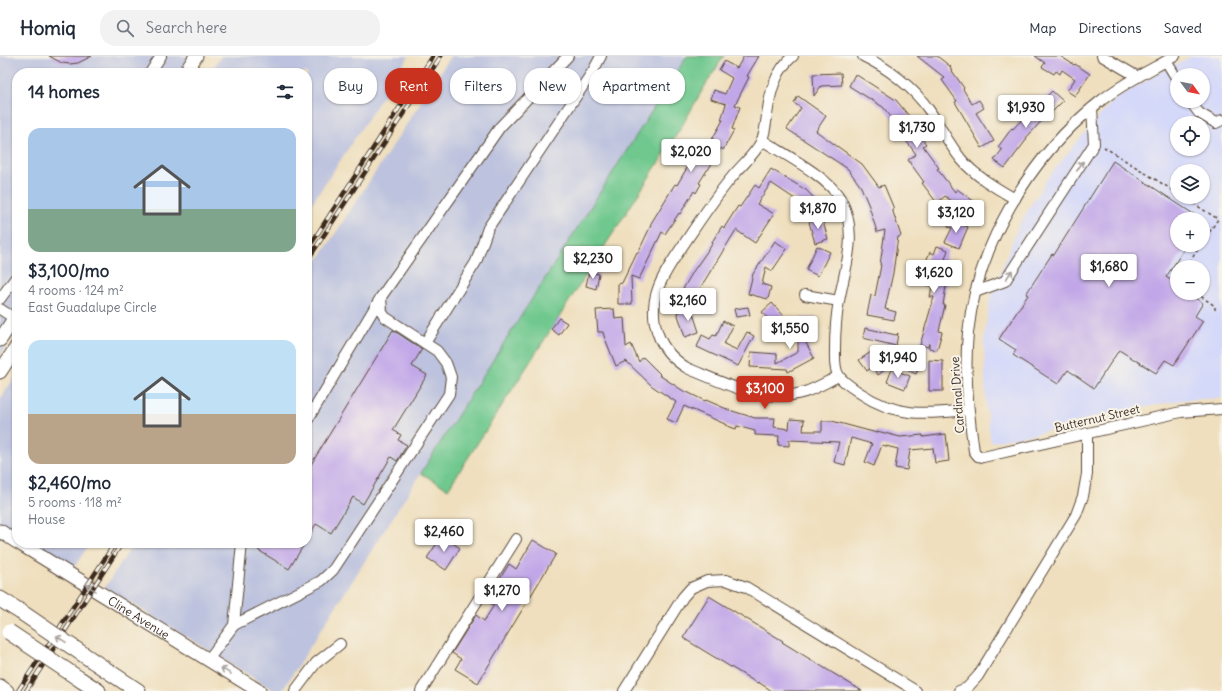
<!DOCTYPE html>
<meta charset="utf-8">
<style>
:root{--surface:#fff;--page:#f2f2f3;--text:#1f2937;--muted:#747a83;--line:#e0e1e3;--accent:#c8321e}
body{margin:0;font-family:Delius,sans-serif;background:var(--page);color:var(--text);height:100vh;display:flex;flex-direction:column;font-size:15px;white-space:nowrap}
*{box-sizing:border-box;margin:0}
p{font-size:13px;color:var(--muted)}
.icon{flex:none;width:22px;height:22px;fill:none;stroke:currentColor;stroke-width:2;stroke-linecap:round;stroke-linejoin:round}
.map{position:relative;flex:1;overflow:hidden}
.side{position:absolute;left:12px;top:12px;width:300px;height:480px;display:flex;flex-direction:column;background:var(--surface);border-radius:16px;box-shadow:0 1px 3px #0004}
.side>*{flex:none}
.banner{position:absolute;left:324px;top:12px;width:380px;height:36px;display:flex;gap:8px}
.needle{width:26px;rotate:122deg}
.fabs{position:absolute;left:1170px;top:12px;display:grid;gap:8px}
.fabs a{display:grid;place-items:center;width:40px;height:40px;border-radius:50%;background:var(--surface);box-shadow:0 1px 3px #0004;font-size:20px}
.price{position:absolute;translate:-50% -34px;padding:0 9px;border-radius:4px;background:#fff;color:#222;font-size:13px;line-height:26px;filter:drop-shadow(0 1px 2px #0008)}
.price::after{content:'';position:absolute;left:50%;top:24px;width:12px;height:9px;margin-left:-6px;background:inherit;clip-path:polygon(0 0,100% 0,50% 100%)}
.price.selected{background:var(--accent);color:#fff}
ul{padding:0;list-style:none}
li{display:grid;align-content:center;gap:8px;height:212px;padding:0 16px}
li span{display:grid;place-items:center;height:124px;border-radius:12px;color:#555}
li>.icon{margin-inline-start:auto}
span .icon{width:72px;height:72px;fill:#fffc;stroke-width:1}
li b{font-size:17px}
h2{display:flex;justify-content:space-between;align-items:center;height:48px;padding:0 16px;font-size:17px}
.tag{padding:0 14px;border-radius:16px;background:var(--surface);box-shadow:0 1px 3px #0004;font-size:14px;line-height:36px}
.tag.selected{background:var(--accent);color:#fff}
header{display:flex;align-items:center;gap:24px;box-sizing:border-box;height:56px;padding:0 20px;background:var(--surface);border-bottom:1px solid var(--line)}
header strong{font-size:19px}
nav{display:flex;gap:22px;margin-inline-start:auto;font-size:14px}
.search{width:280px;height:36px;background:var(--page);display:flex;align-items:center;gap:10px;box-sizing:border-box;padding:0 14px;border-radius:16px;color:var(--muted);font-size:15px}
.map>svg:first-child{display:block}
.built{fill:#d4d8f9;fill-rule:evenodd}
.industrial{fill:#bdc3de}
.green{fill:#6fc88e;stroke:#557956}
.building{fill:#c1a7e8}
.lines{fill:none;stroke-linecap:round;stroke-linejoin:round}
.minor-casing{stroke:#564536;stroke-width:12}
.major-casing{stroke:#564536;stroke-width:15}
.highway-casing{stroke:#564536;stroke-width:17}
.path{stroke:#564536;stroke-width:1.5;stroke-dasharray:3 3;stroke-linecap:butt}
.minor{stroke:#fff;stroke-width:10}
.major{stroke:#fff;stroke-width:13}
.highway{stroke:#fff;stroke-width:15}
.rail-casing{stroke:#3b2a1e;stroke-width:4.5}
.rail{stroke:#f7f3e8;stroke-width:3;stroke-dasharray:9;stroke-linecap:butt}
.highway-bridge-casing{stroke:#564536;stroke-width:17;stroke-linecap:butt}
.highway-bridge{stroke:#fff;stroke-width:15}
.oneway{stroke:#a79f9a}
.labels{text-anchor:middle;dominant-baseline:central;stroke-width:4;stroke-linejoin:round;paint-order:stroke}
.street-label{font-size:12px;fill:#3b2a1e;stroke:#f7f3e8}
</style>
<header>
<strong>Homiq</strong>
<div class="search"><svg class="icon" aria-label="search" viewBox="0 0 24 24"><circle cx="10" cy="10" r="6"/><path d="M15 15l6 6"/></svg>Search here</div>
<nav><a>Map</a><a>Directions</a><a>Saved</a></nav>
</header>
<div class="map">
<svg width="1222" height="635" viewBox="0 0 1222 635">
<rect width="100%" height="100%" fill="#f7f3e8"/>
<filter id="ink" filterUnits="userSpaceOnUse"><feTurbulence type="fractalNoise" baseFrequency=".025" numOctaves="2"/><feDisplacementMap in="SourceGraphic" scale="8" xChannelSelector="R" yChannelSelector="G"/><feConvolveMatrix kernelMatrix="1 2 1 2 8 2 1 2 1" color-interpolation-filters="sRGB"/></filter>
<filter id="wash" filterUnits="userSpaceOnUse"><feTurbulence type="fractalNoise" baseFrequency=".012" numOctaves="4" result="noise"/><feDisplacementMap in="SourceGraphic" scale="16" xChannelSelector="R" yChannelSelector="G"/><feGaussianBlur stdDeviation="0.9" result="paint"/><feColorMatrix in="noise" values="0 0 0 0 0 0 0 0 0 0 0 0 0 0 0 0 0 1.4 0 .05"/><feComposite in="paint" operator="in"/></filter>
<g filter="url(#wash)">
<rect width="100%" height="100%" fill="#efdfbe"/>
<path class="built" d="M1192,0h30v342l-40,2 -87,17 -55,16 -49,9 -5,-35 -2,-66 6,-42 29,-74 26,-43 30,-38 38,-43 47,-29zM1177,19h26v26h-26zM1177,67h26v26h-26zM1177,115h26v26h-26zM1177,163h26v26h-26zM1177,211h26v26h-26z"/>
<g class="industrial">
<path d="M0,0h196l-11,17h-168v257l-17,26z"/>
<path d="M221,0h188l-102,155v-138h-97z"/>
<path d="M451,0h236l-405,635h-7l-170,-104 29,-44h173v-266z"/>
<path d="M17,317v169l-17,-11v-131z"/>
<path d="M19,487h71l-21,32z"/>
</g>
<path class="green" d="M687,0h37l-21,33 -24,42 -231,358 -27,-16z"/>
<g id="blocks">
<g class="building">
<path d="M49,0h43l-14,7 -8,1 -8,-1z"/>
<path d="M744,0h15l-12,20 2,1 -14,28 5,2 -8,22 2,1 -11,20 -2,-2 -13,22h-1l-8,13 2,1 -5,9 -2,-2 -14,23 -1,-1 -14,21 -3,-2 -23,47 -8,-3 1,28h-14v-20l4,-1 15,-31 1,1 13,-28h-1l25,-41 2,1 14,-24 -3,-2 11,-19 10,5 14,-25h-2l5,-16 -15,-5 3,-9 11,4 7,-16 -13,-8 5,-9 13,7z"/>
<path d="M917,0h20l14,11 -1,1 14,20 -1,1 9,15 7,-4 5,8 -8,5 18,28 -12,7 -27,-46 2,-1 -15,-21 3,-2z"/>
<path d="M1035,0h25l14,9 1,-1 15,10 -15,22 -8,-5 8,-12 -13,-9 -2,4 -4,-3 -2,3 -12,-7 3,-4z"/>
<path d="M841,17l1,12 -21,1 -7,10 -1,-22z"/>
<path d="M855,18l41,26 17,21 -3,2 16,21 -3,2 16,22 -2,1 18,23 2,-3 26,19 -8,11 -30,-23 -8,7 -15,-20 2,-1 -16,-22 8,-6 -15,-20 2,-2 -20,-25 -34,-21z"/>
<path d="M1052,35l11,10 -16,16 -1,-1 -20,22 1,1 -22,29 -11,-8 8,-10 -4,-3 14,-19 1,1 14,-15 2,1z"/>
<path d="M798,40l28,20 -10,15 46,33 17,23 5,-2 10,24h-2l9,27 -3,1 -5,36 -8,36 11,3 -2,8 -27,-5 4,-20 4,1 6,-31h-1l5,-35 -8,2 -8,-26 -8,-19 -13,-18 -61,-40 14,-21 -7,-5z"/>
<path d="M1113,105l88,58h-24v26h10l-21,32 11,7v9h10l16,10 -8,13 8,5 -29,44 -9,-5 -9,13 -37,-23 -25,38 -26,-18 -10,14 -45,-29 3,-5 -17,-11 29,-44 -2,-1 26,-40 2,1z"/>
<path d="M771,113l35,21 14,14 -9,10 -16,-15 -24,-16 -14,21 17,10 -19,29 -19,-13 -39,63 4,3 -4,7 -17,-9 14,-24 19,-27 -1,-1 10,-16 2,2 14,-22 2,1 15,-22 4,3z"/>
<path d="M822,162l6,21 -13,4 -6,-21z"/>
<path d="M951,164l17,7 -9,21 -14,-6 7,-14 -4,-1z"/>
<path d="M775,185l12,8 -15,22 -6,-4 -4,17 9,3 -3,12 -20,-5 5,-20z"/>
<path d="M817,190l13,6 -12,24 -12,-6z"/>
<path d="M937,190l11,4 -3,9 7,3 -8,18h3l-4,25h2l-6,26 3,1 -5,18 -8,-2v-5l-1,4 -8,-2 14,-48h-4l2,-11 -20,-3 2,-12 7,1 9,-20 4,2z"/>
<path d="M589,216l10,2 -3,15 -10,-3z"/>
<path d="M772,247l13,14 -10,10 -13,-15z"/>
<path d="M691,251l8,25 -14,5 -8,-25z"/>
<path d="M748,251l2,8 -14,2 -2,-8z"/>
<path d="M614,253l1,10 9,-1 2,29 5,-3 8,18 4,-5 17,17 -1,1 26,17v-1l20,10 1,-1 23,10 26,8h20l-1,9 15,2 1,-10 14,1 -1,11h19v-10h10l45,12v-2l23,6 23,-2v2l23,-3 3,27 -14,2 -2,-15 -23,2 -3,20 -12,-2 3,-19 -16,-4 -8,21 -9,-4 7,-18 -21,-6 -6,27 -11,-3 5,-20 -50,-2v6l-11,-1 1,-9 -24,-1v-4l-18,-5 -1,3 -11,-4v-1l-41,-18 -8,17 -9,-4 9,-17 -24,-16 -26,-25 -10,5 -12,-30 -1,-4h-5l-2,-22z"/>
<path d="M559,262l8,5 -8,12 -8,-6z"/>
<path d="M801,262h15v23h-11l9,17 -26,14 -1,-3 -37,-2 1,-15 26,2v9l21,-11v-24l3,6z"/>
<path d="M723,265l10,5 -9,18 13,6 10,-18 7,4 -16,30 -41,-19 5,-12 8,4 3,-4 3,1z"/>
<path d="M865,272l31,7 2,-2 -2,13 -33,-8z"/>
<path d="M393,274l29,19 -10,17 15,9 -34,55 8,5 -3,5 9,5 -10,16 -6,-4 -28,47 -10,-7 -22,36 -15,-9 -9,15v-68z"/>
<path d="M874,294l13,18 -9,7 -6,-8 -5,4 -8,-11z"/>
<path d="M929,304l14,1v30h-14z"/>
<path d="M913,306l7,3 -4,9 -7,-3z"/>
<path d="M892,313l18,7 -5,13 -18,-7z"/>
<path d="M442,480l18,12 -14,22 -19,-12z"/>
<path d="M533,484l23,14 -78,129 -23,-14 6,-10 -9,-6 24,-38 8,6 10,-16 -8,-4 23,-37 7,5z"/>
<path d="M263,487h42l-16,26 -31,-19z"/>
<path d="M709,540l74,45 -1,1 80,49h-90l-14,-9 -1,1 -74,-45z"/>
</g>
</g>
</g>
<g filter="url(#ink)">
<use href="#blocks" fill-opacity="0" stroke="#564536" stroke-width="1"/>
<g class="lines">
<g class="minor-casing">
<g id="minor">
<path d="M793,0c-18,15 -23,37 -26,59 -1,9 -2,19 -6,27 -7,13 -19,23 -29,35 -16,19 -30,40 -44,61 -20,30 -44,58 -30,96 5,15 16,26 29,34 37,15 77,37 118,24 12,-4 23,-11 34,-16"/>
<path d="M863,0c25,12 50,31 66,54 11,16 20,34 32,49 14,17 35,29 54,40"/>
<path d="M1102,0l36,21"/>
<path d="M1175,0c-26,15 -54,28 -77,47 -69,55 -121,143 -130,230 -4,40 0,79 6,118l4,5 5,1 198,-45 41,-3"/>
<path d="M1166,5l11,18"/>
<path d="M150,17l11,-17"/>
<path d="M1190,45l9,12 17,10 6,-3"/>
<path d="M762,84c23,15 67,37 79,60 18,33 4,68 -2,101 -3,16 -4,32 -4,48 0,9 -1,20 4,27 5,7 14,12 21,17 37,25 67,21 108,17"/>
<path d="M975,236l30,-11 89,-137 -2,-36"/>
<path d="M805,239l34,6"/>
<path d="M0,243l17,-23"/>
<path d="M0,253l14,9"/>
<path d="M425,287l51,-81 12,-34 105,-157 8,-15"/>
<path d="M307,365l74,-124 119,-170 68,-71"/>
<path d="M234,569l87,-44 12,-11 116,-176 2,-17 -5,-14 -9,-12 -52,-34 -3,-5 -1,-15"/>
<path d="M208,604l26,-35 8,-82"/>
<path d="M295,635l21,-28 24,-19"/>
<path d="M421,635l95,-152"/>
<path d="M624,635l59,-94 8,-9 16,-7 19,-1 20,7 170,104"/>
<path d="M959,635l8,-3 11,-12 98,-161 7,-19 4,-22v-41"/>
</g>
</g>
<g class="major-casing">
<g id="major">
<path d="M185,17l11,-17"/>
<path d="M0,284l17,-26"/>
<path d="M0,316l17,-26"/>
<path d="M0,475l17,11"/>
<path id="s1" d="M19,487l240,148"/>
<path d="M0,630l7,5"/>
</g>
</g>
<g class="highway-casing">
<g id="highway">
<path d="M0,543l21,13"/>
<path d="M93,605l45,30"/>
<path d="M81,624l17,11"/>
</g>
</g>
<g class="path">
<path d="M1104,91l73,46"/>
<path d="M1183,141l35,22 -15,23"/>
<path d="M1186,211l15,-22"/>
<path d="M1196,237l19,13v6"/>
</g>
<use href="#minor" class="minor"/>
<use href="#major" class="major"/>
<use href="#highway" class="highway"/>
<g class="rail-casing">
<g id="rail">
<path d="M307,194l126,-194"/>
<path d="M307,205l134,-205"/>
<path d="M18,635l97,-148"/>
<path d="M26,635l96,-148"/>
</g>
</g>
<use href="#rail" class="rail"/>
<g class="highway-bridge-casing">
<g id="highway-bridge">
<path d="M21,556l72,49"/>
<path d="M9,576l72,48"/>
</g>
</g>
<use href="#highway-bridge" class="highway-bridge"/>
</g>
<defs><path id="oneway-shaft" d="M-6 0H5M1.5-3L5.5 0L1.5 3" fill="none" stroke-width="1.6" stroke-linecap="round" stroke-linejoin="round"/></defs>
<g class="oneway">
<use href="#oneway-shaft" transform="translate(1080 110) rotate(-57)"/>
<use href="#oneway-shaft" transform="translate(1009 219) rotate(-57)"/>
<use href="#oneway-shaft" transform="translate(91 532) rotate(-148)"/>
<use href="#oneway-shaft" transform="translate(61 583) rotate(-146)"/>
<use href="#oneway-shaft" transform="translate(226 615) rotate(-149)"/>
</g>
</g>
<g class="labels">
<g class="street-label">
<text transform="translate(957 339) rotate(-94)">Cardinal Drive</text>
<text transform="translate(1097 362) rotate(-13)">Butternut Street</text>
<text stroke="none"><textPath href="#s1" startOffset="141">Cline Avenue</textPath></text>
</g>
</g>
</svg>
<div class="fabs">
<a><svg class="needle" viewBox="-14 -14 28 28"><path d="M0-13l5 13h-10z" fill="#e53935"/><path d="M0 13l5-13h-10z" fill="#747a83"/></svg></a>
<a><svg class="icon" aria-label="locate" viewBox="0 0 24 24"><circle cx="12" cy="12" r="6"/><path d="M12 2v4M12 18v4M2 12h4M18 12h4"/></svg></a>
<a><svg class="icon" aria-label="layers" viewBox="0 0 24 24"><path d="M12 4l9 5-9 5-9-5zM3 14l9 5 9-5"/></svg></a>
<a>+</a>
<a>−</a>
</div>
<b class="price" style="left:1026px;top:73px">$1,930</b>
<b class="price" style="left:917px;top:93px">$1,730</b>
<b class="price" style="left:691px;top:117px">$2,020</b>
<b class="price" style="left:818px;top:174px">$1,870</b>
<b class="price" style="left:956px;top:178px">$3,120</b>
<b class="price" style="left:593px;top:224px">$2,230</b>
<b class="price" style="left:1109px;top:232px">$1,680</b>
<b class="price" style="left:934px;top:238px">$1,620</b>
<b class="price" style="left:688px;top:266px">$2,160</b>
<b class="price" style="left:790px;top:294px">$1,550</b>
<b class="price" style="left:898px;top:323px">$1,940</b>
<b class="price selected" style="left:765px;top:354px">$3,100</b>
<b class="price" style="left:444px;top:497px">$2,460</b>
<b class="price" style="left:502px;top:556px">$1,270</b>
<div class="banner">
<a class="tag">Buy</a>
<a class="tag selected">Rent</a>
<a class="tag">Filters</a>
<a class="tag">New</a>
<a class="tag">Apartment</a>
</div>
<section class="side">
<h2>14 homes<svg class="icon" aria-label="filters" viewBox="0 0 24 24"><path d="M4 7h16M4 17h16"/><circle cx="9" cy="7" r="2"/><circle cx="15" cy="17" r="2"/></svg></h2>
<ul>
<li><span style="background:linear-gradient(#a9c7e8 65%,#7fa58c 0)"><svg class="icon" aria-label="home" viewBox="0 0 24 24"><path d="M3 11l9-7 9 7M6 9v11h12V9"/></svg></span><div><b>$3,100/mo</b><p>4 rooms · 124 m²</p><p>East Guadalupe Circle</p></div></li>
<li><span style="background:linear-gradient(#bfe0f5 60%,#b9a48a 0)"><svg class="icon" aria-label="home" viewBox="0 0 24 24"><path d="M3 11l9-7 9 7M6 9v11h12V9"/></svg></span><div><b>$2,460/mo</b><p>5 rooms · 118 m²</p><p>House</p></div></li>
</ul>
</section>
</div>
